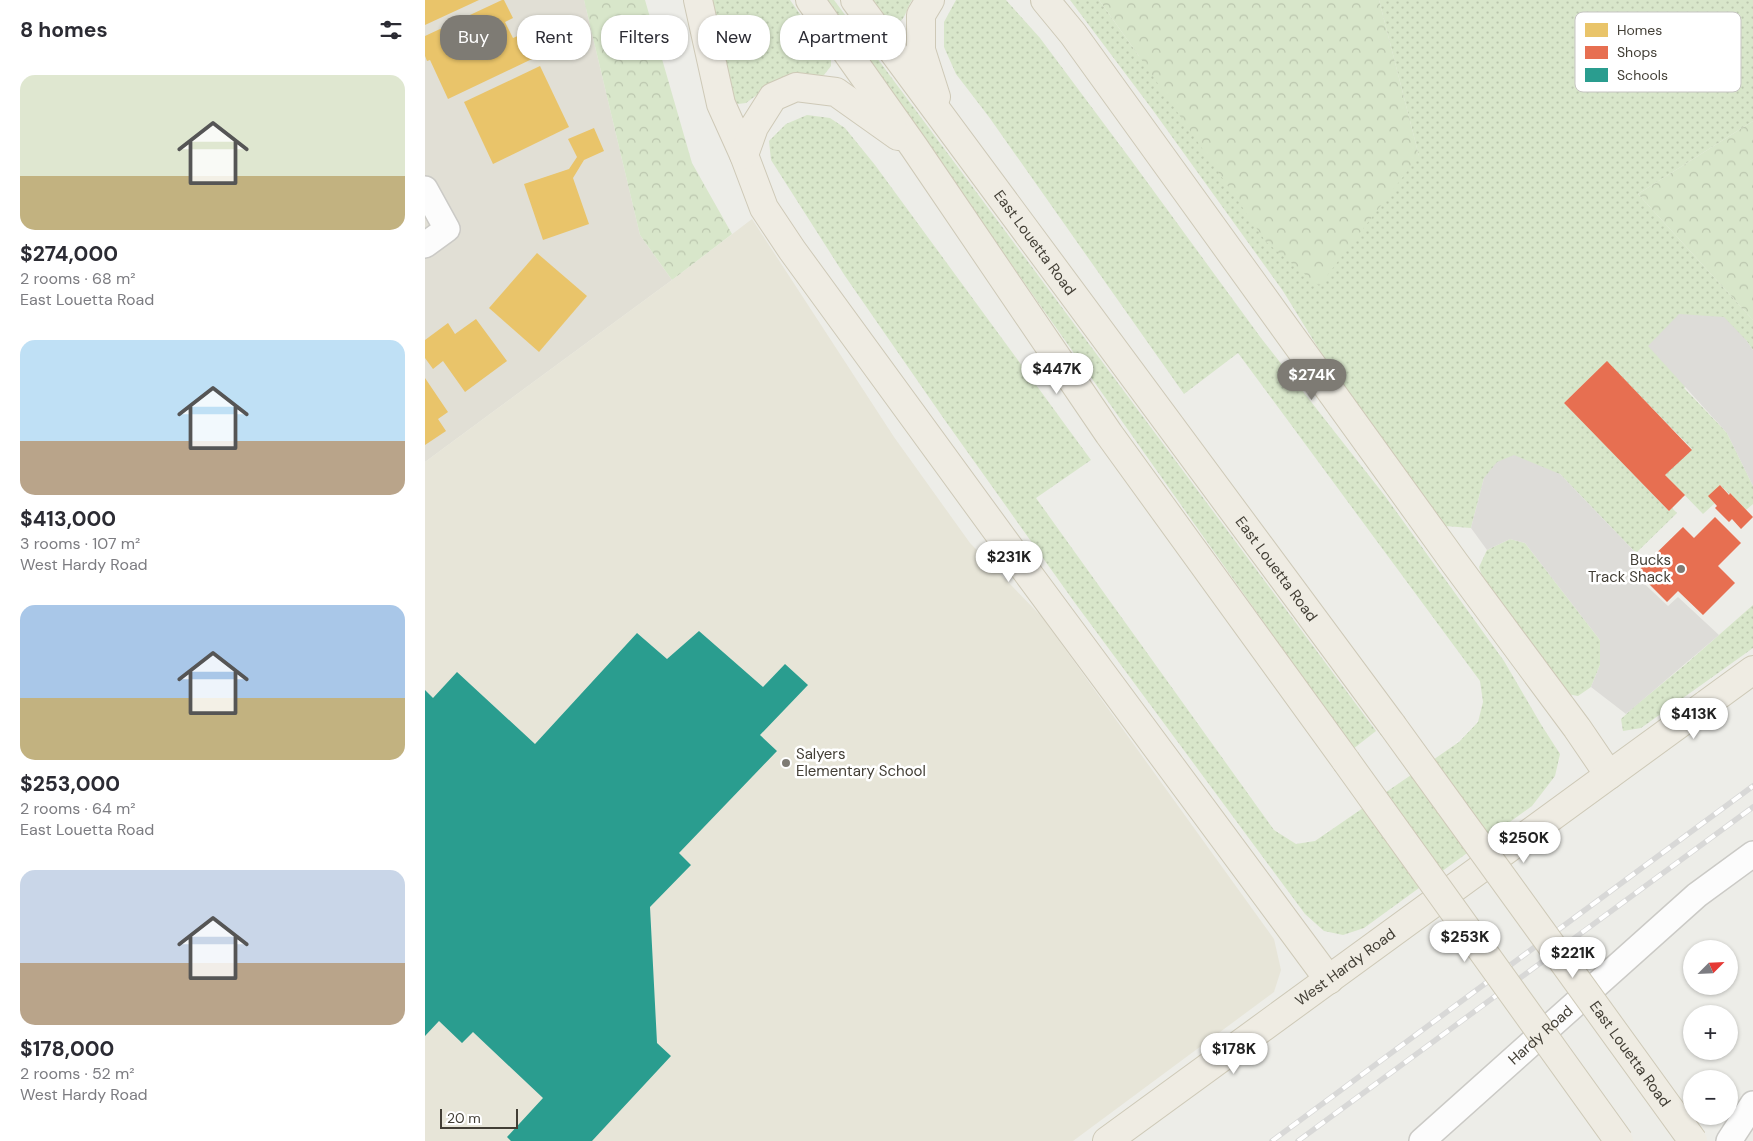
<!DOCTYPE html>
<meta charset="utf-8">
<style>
:root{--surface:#fff;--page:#f2f2f3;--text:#2b2b33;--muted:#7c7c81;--accent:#7e7b74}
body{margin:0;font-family:"DM Sans",sans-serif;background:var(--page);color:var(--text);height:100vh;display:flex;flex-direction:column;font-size:19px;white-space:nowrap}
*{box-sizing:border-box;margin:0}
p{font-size:16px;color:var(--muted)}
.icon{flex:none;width:28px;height:28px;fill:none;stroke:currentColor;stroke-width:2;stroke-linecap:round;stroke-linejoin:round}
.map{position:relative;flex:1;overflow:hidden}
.panel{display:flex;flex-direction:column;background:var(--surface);width:425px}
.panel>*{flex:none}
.hud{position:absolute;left:15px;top:15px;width:475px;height:45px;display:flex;gap:10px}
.needle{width:32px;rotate:66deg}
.tools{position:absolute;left:1258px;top:940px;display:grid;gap:10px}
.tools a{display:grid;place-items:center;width:55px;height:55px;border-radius:50%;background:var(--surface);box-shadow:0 1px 4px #0004;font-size:25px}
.scale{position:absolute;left:15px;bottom:12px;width:78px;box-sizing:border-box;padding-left:5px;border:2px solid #423e35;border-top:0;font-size:14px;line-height:18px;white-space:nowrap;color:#423e35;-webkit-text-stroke:4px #fff;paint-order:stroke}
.price{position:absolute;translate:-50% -42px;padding:0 11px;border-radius:18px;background:#fff;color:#222;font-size:16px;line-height:32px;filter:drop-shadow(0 1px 2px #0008)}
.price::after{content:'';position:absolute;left:50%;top:30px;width:15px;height:11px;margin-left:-8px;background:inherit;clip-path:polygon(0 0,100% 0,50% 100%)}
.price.active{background:var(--accent);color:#fff}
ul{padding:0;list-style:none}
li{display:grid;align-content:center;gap:10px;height:265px;padding:0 20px}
li span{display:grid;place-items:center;height:155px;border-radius:15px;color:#555}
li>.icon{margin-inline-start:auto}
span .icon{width:90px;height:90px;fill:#fffc;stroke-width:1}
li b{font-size:21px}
h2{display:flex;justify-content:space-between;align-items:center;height:60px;padding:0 20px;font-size:21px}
.pill{padding:0 18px;border-radius:20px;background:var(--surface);box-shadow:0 1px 4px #0004;font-size:18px;line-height:45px}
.pill.active{background:var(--accent);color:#fff}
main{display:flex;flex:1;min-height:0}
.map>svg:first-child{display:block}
.residential{fill:#e1dfd5}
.education{fill:#e7e5d8}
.green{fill:url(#green-dots)}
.forest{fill:url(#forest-crowns)}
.parking{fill:#dddcd8}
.homes{fill:#e9c46a}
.shops{fill:#e76f51}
.schools{fill:#2a9d8f}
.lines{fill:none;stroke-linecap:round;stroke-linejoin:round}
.minor-casing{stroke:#cbcac6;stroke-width:28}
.major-casing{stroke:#cec9b7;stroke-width:30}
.minor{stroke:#fcfcfc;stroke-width:25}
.major{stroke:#efece3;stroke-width:28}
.rail-casing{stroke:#d8d8d7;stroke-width:5.5}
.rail{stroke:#fff;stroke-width:4;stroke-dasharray:11;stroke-linecap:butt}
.major-bridge-casing{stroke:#cec9b7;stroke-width:30;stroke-linecap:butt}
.major-bridge{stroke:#efece3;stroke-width:28}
.poi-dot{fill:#7e7b74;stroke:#fff;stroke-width:2}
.labels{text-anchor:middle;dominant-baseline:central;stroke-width:5;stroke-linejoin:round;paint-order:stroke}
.street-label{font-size:15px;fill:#423e35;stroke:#fff}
.poi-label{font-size:15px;fill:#423e35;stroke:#fff;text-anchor:end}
.key{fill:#fff;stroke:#c6c5c2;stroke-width:1}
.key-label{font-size:14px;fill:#423e35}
</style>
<main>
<section class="panel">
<h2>8 homes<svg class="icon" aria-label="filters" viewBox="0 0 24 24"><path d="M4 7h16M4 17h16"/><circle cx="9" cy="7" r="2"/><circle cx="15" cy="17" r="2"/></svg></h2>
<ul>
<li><span style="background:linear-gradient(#dfe7d0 65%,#c2b280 0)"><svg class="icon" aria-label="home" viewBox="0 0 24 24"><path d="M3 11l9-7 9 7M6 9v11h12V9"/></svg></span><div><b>$274,000</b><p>2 rooms · 68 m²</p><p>East Louetta Road</p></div></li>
<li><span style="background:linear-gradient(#bfe0f5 65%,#b9a48a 0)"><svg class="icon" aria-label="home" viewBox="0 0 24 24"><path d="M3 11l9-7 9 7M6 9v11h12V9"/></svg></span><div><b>$413,000</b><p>3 rooms · 107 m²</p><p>West Hardy Road</p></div></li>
<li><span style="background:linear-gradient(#a9c7e8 60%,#c2b280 0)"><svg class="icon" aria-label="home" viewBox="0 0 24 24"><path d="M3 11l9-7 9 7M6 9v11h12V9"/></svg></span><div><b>$253,000</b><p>2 rooms · 64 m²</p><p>East Louetta Road</p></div></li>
<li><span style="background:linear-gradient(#c9d6e8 60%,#b9a48a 0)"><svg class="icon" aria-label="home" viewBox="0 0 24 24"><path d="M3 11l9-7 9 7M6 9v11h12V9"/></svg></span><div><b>$178,000</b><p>2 rooms · 52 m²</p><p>West Hardy Road</p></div></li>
</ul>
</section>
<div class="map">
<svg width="1328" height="1141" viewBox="0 0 1328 1141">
<defs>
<pattern id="green-dots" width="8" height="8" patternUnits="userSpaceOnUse" patternTransform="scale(1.25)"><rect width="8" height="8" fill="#d8e6ca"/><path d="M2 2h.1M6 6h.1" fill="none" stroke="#bbc6ae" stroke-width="1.8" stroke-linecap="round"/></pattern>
<pattern id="forest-crowns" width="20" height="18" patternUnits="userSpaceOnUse" patternTransform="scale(1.25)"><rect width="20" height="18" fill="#d8e6ca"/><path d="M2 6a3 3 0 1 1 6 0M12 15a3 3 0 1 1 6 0" fill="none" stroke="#bbc6ae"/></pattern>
</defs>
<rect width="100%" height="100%" fill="#edede8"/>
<path class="residential" d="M0,0h159l56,235 32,45 -247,182z"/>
<path class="education" d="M327,219l142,218 76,106 72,74 232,322 7,31 -7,22 -201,149h-648v-679l247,-182z"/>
<g class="green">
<path d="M285,0h80l41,58v8l-7,9 -29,1 -22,7 -27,20 -8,1 -5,-4z"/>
<path d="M400,0h9l542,731 -23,18z"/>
<path d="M445,0h42c-8,12 -5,23 -22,24z"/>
<path d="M531,0h50l34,38 91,122 130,178 124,158 119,165 38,65 18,28 -5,22 -23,30 -168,122 -21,7 -19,-4 -19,-17 -230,-311 -131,-184 -99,-143 -74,-116 -2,-19 17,-17 21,-9 23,3 15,10 30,37 216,295 -55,38 238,332 22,14 19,-3 144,-99 19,-20 5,-20 -3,-21 -242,-328 -54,41 -195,-277 -33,-43 -12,-27v-25z"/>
<path d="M645,0h29l40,56 280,100 -40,-156h374v121l-115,73 115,126v30l-7,-10 -62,48 43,45 26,53v18l-7,6 -26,-25 -5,18 -12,11 -38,-39 27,-26 -85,-87 -43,41 105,108 3,-3 5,5 -41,40 -76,-79 -76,4 -13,50 -26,-2 -109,-149 -53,-86 -131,-182z"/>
<path d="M1085,539l15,4 75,97v25l-9,22 -13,9 -11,-2 -85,-118 -3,-9 8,-17z"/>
<path d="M1328,605v43l-112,80 -18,3 -2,-12 14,-13 51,-42z"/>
</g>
<g class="forest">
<path d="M159,0h61l47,163 40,71 -60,46 -32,-45z"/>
<path d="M674,0h280l40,156 -100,130 -53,-44 -127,-186z"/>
<path d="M1328,121v199l-115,-126z"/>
</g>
<g class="parking">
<path d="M1254,314l45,3 22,23 7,10v136l-26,-53 -79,-87z"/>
<path d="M1089,455l46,19 76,79 -2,21 34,32 10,-9 41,38 -93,79 -35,-27 9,-22v-25l-75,-97 -15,-4 -23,11 -16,-22 13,-50 13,-16z"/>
</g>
<g class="homes">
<path d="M0,0h54l-54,25z"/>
<path d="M77,0h2l9,18 -8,4 8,16 7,-3 12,24 -84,40 -18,-39 -3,1 -2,-5v-20z"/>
<path d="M115,66l29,61 -76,37 -29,-62z"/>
<path d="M169,128l10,23 -20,9 -11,18 16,46 -46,16 -19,-56 45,-15 8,-12 -9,-18z"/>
<path d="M112,253l50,43 -48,56 -50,-44z"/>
<path d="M51,319l31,42 -42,31 -22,-31 -10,8 -8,-11v-18l23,-17 7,11z"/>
<path d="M0,378l23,34 -10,7 8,12 -21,14z"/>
</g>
<g class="shops">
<path d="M1182,361l85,89 -27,25 20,20 -16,16 -105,-108z"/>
<path d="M1295,485l9,10 1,-2 23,24 -12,12 -9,-10 -3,3 -14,-14 2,-2 -9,-10z"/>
<path d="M1290,517l26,26 -23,23 17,17 -32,32 -25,-24 -11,11 -30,-30 46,-45 11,11z"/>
</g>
<path class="schools" d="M274,631l64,56 22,-23 23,21 -48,50 17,16 -98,102 12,12 -41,42 7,136 14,13 -79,85h-81l-4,-4 36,-39 -70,-66 -11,11 -23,-22 -14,15v-346l8,8 24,-26 78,72 102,-111 30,26z"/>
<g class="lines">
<g class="minor-casing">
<g id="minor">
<path d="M0,189l22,40 -22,16"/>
<path id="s1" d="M997,1141l275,-246 56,-41"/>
<path d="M1304,1141l24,-37"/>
</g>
</g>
<g class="major-casing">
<g id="major">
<path d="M273,0l23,104 23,51 20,53 28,42 232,318 305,412"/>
<path d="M385,0l104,147 195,287 237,327"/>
<path id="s2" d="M430,0l537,725"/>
<path d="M505,0l-9,15v35l15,47"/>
<path d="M620,0l28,34 381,528 123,166 32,47"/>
<path d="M319,155l10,-28 19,-30 23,-10 40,5 62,44"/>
<path id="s3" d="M682,1141l646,-471"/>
</g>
</g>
<use href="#minor" class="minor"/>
<use href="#major" class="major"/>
<g class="rail-casing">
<g id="rail">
<path d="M847,1141l481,-355"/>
<path d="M873,1141l455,-334"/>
</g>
</g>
<use href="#rail" class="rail"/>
<g class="major-bridge-casing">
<g id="major-bridge">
<path id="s4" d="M967,725l301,416"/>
<path d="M921,761l273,380"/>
</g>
</g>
<use href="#major-bridge" class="major-bridge"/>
</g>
<g class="poi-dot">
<circle cx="1256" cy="569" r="5"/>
<circle cx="361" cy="763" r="5"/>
</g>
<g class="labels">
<g class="street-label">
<text stroke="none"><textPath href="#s2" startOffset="302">East Louetta Road</textPath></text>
<text stroke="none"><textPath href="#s2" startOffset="708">East Louetta Road</textPath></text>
<text stroke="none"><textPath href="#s3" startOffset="295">West Hardy Road</textPath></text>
<text stroke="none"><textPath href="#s1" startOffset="159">Hardy Road</textPath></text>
<text stroke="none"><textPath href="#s4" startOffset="406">East Louetta Road</textPath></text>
</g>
<g class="poi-label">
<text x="1246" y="560">Bucks<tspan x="1246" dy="17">Track Shack</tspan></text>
<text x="371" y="754" text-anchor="start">Salyers<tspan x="371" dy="17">Elementary School</tspan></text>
</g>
</g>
<rect x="1150" y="12" width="166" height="80" rx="8" class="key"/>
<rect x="1160" y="23" width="23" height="14" fill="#e9c46a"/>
<rect x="1160" y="46" width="23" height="13" fill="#e76f51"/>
<rect x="1160" y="68" width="23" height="14" fill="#2a9d8f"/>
<g class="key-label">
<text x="1192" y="35">Homes</text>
<text x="1192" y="57">Shops</text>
<text x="1192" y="80">Schools</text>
</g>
</svg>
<div class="tools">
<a><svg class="needle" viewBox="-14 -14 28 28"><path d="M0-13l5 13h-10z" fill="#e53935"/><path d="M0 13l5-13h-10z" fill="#7c7c81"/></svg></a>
<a>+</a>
<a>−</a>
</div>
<div class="scale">20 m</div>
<b class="price" style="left:632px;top:395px">$447K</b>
<b class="price active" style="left:887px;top:401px">$274K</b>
<b class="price" style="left:584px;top:583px">$231K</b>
<b class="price" style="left:1269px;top:740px">$413K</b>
<b class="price" style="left:1099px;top:864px">$250K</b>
<b class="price" style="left:1040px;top:963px">$253K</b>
<b class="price" style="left:1148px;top:979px">$221K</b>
<b class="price" style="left:809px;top:1075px">$178K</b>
<div class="hud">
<a class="pill active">Buy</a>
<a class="pill">Rent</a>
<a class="pill">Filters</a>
<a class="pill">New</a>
<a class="pill">Apartment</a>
</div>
</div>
</main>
